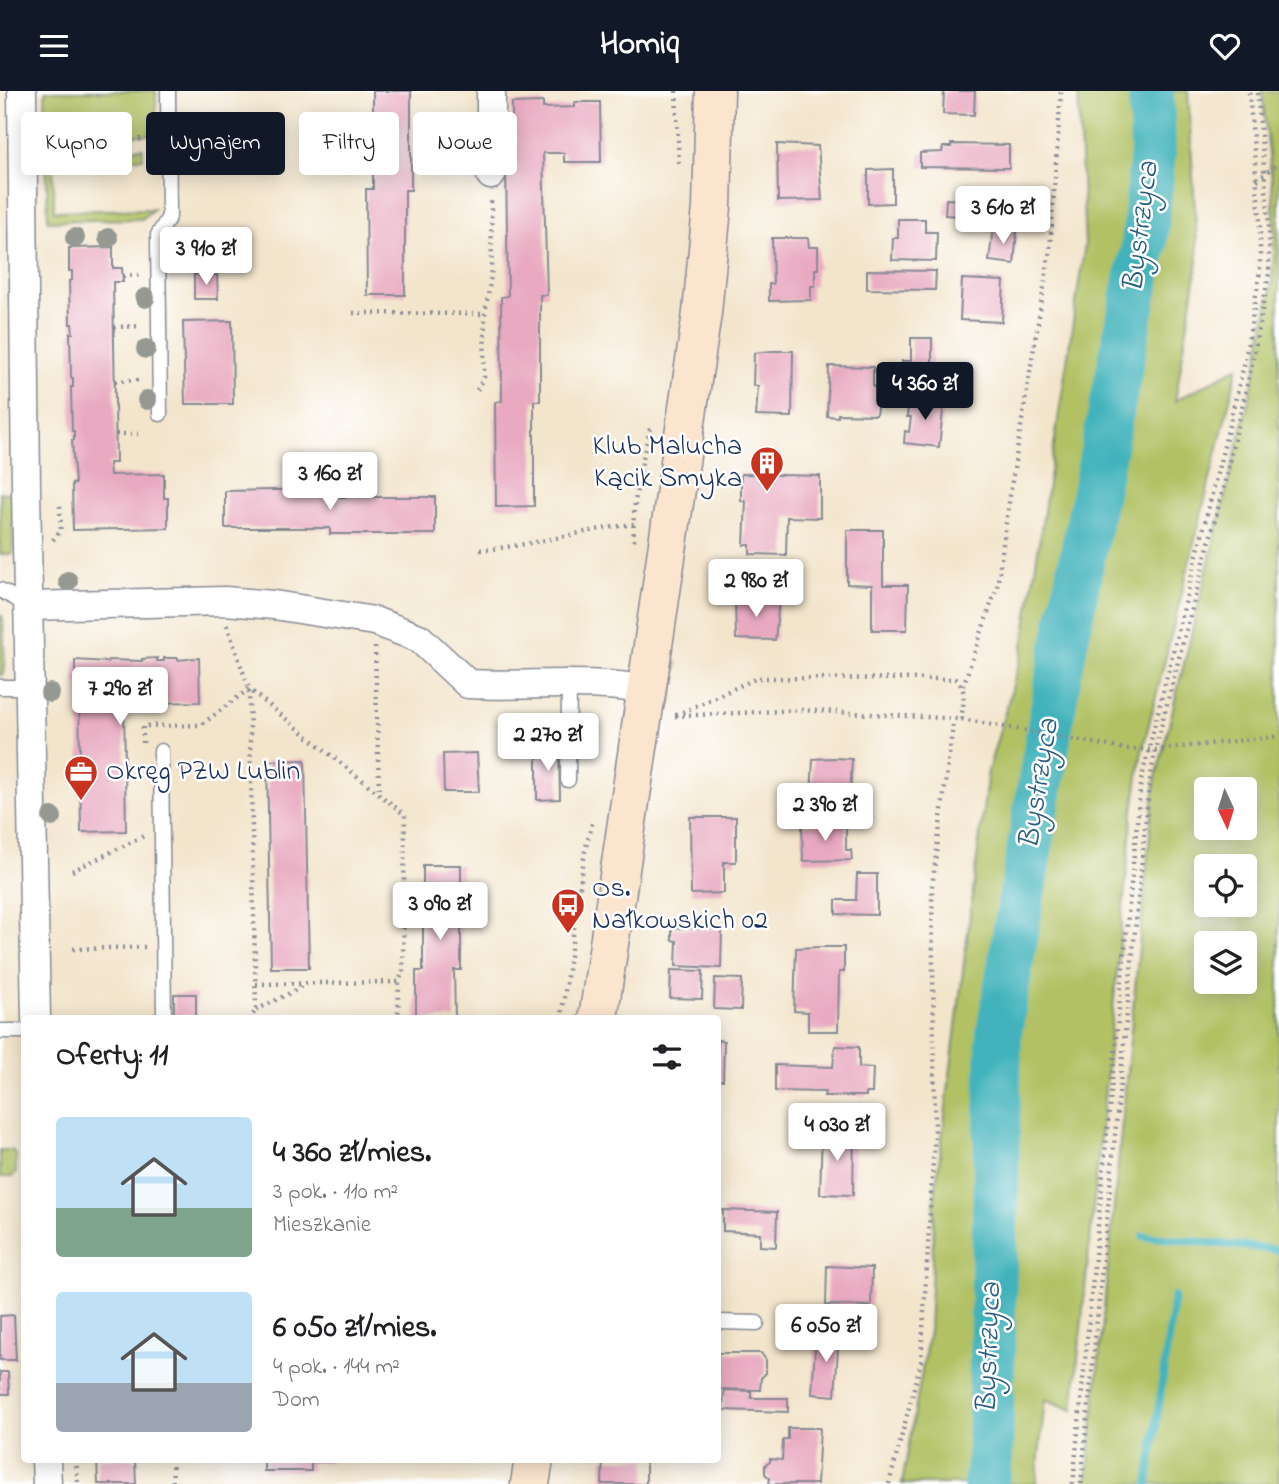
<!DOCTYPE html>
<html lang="pl">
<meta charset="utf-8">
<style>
:root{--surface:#fff;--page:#f6f6f6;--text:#202124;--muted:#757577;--accent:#111827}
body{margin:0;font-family:"Indie Flower",sans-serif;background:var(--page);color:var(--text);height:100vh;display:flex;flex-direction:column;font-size:26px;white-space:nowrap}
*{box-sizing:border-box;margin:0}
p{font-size:23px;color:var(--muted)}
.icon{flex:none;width:38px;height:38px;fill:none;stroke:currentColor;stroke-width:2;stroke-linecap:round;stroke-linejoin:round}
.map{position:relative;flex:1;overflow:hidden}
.sheet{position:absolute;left:21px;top:924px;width:700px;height:448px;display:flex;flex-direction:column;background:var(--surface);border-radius:7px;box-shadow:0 4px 18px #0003}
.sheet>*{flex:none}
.top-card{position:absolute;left:21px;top:21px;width:700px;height:63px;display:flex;gap:14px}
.needle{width:46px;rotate:176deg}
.buttons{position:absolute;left:1194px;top:686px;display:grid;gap:14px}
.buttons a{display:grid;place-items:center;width:63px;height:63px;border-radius:7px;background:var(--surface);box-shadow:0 4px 18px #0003;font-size:35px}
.price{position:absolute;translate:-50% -60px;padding:0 16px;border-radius:7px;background:#fff;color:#222;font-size:23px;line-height:46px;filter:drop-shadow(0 2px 4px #0008)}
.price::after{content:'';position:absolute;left:50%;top:42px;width:21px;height:16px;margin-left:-10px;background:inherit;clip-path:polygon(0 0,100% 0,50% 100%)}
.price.current{background:var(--accent);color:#fff}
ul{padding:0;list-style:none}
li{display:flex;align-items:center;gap:21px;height:175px;padding:0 35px}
li span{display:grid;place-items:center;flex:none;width:196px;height:140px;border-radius:7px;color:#555}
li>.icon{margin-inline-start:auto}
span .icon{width:84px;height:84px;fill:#fffc;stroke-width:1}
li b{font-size:30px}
h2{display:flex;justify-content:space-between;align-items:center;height:84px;padding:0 35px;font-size:30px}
.chip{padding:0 24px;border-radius:7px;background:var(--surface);box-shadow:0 4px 18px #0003;font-size:24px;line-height:63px}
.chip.current{background:var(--accent);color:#fff}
header{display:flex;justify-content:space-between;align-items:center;height:91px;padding:0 35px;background:var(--accent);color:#fff;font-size:32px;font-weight:700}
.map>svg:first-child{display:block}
.green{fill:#b1c164;stroke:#667861;stroke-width:2;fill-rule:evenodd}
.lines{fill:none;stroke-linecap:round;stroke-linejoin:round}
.stream{stroke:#43b3bc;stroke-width:8}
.river{stroke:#43b3bc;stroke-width:46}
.building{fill:#e9aac1}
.lane-casing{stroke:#878a95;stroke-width:17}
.street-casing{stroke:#878a95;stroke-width:31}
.secondary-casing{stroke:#878a95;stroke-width:41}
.path{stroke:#878a95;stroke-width:4.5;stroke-dasharray:2 5;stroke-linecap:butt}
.lane{stroke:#fff;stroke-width:14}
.street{stroke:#fff;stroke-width:28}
.secondary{stroke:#fce5cf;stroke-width:38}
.tree{fill:#959991}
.labels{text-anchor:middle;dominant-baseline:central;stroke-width:5;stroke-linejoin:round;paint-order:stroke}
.poi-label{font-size:28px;fill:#1b2f5e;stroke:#fff;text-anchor:start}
.water-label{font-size:30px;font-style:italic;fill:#295d7f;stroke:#fff}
</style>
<header><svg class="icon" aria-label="menu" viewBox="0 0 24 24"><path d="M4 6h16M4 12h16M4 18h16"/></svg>Homiq<svg class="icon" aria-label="heart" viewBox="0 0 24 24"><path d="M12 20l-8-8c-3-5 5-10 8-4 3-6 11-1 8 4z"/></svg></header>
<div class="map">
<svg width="1279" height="1393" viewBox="0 0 1279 1393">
<rect width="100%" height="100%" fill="#fff"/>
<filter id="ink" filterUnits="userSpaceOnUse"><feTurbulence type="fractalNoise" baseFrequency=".0143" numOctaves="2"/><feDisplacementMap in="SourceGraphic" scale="14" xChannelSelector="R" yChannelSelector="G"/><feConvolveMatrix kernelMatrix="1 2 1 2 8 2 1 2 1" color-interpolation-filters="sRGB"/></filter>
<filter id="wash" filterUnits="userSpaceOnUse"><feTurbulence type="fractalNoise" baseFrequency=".00686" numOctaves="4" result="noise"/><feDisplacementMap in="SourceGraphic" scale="28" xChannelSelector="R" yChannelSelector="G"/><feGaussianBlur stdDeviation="1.57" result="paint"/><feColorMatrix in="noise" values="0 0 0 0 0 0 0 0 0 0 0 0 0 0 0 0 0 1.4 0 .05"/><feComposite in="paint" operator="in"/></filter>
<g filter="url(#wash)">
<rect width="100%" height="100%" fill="#f3e5cc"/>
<g class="green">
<path d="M45,0h111v39h-5v5l-105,1z"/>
<path d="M1078,0h110l10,171 -23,139 63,-34 -97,389 -9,62 -59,592 -28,-11 -9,85h-134l27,-153 6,-136 53,-424 34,-117 63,-410z"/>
<path d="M1262,0h17v1393h-192l68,-702 102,-416 15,-84 3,-47 -3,-52zM1206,698h38v39h-38zM1206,775h38v39h-38zM1206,852h38v39h-38z"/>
<path d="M143,57v10l-90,2 1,51 99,-2 -11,10 -94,2 -2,-71z"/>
<path d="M0,401l12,2 1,60h-13z"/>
<path d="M0,524l3,2 2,55 -5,4z"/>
<path d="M674,570l3,2 -6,43 -5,5 -7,-1z"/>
<path d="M0,1059h12l4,5v17l-4,5h-12z"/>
</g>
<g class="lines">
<g class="stream">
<path d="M1143,1145l136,14"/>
<path d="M1148,1393l26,-188"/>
</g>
<path class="river" d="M986,1393l4,-26 9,-426 58,-348 87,-439 9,-93 -2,-61"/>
</g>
<g id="blocks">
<g class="building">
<path d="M373,0h38v99h-6v105h-38l-1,-106h7z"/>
<path d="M944,0h31l-1,24 -31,-1z"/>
<path d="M543,11v6l32,-1v-5h25l1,60h-37v-9h-21l4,142h-7v106h-6v105l-38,1 -1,-105 7,-1 -1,-104 7,-1 -2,-129 6,-1v-63z"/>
<path d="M777,53l41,2 4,54 -44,1z"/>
<path d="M951,53l58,1v23l-89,-1v-14l22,-1 1,-5h8z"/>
<path d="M186,61h18v17l-18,1z"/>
<path d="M893,78v34l-25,1v-34z"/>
<path d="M977,102l40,4 -2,23 -70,-5 1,-16 31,2z"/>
<path d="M898,128h27v13h12l-1,29 -44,-1 1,-22h5z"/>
<path d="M993,138l24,2 -3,33 -25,-3z"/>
<path d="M772,147h36l1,9h9v22h-3v17h-4v14l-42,1v-17h4z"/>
<path d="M113,156v21h9l1,14h-10l3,181h-7l1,12 54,-1v24h4v30l-95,2 -1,-46h3l-3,-44h2v-9h-2l-1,-44h2v-9h-2l-1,-45h3l-1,-9h-2l-1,-43 3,-1v-9h-3v-23z"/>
<path d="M867,179l69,1 -1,19 -68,-1z"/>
<path d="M194,183l23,1 1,24h-24z"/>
<path d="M962,188l42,2 -2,41 -42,-2z"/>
<path d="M232,230l1,83h-48l-2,-82z"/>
<path d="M911,247h21v49h-29l-1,-26h9z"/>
<path d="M772,260h21l-1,66 -36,-1 2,-30 -5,-1 1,-32z"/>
<path d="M829,275l44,1v20l7,1 -4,27 -38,-1v3l-11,-1z"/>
<path d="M909,307l35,4 -5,45 -35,-4 1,-12 4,1 2,-15h-4z"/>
<path d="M741,383l79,2v42l-33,-1 -1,38 -36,-1v-9h-6l2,-44h-5z"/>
<path d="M329,398v8h106v37h-105v-6h-105v-37z"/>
<path d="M847,439h36v55h25l-1,45h-35v-45l-25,-1z"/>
<path d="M735,508l44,2 -4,39 -39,-1z"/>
<path d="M157,567v3h7v-3h14v2l21,-2 1,44 -56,1 -1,-12h-10l1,7 -6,5h-4l2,128 -45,1 -2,-149 -4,1v-24l33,2v-2l34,1v-2z"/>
<rect x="546" y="628" width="12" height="17"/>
<path d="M537,656h22l1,52 -23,1z"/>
<path d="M477,662l2,39h-35l-1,-38z"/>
<path d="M833,667l19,1 -2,39 -39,-2 2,-37z"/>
<path d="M305,669l4,208h-38l-4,-207z"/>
<path d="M690,726h46v45h-12v31l-33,1z"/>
<path d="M846,733v26h5l1,10 -49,1 -1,-36z"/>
<path d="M423,774h38v105h-7l1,49h-39v-48h7z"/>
<path d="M857,783h20v41l-41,-1v-14h20z"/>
<path d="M672,837l50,1 -1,39 -45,-2 1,-25 -5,-1z"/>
<path d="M820,856h24v25h-5l-1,59h-30v-19l-14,-1 2,-63z"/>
<path d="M671,879l32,1 -1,28 -32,-1z"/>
<path d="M715,887l27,1 -1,31 -27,-1z"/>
<path d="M174,903h22v21l-22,1z"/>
<path d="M718,949l6,1 -1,39h-5z"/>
<path d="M835,955l24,1v20l14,1 -1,25h-6v3h-42l1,-4 -50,-1v-26l58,2z"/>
<path d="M822,1039l32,1 -1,64 -33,-1z"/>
<path d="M723,1119l54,2 -1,35 -16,-1v-13l-37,-2z"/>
<path d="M827,1175l45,2 -1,38 -45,-1z"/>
<path d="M14,1224l2,45h-16v-44z"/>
<path d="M816,1241l23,1 -4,63 -23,-2z"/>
<path d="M718,1262h43l5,7v13l-5,5 -1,12 -42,-1z"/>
<path d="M0,1281h8l1,22h-9z"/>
<path d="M724,1299l27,1v7h37v14l-65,-2z"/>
<path d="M788,1337h32l-3,56h-48l1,-6 -5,-4v-9l5,-3v-3l12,1 1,-20 5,-1z"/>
<path d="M97,1368h38l1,25h-38z"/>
<path d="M264,1368h67v3h-20v9h-47z"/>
<path d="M603,1368h43v25h-44z"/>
</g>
</g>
</g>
<g filter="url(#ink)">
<use href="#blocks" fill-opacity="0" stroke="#878a95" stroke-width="2"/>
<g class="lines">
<g class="lane-casing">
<g id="lane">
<path d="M160,323l-2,-179 11,-18 -1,-126"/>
<path d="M0,499l29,16"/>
<path d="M0,596h30"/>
<path d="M161,660l3,268"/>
<path d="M568,689l1,-95"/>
<path d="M0,940h24"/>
<path d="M718,1231l39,1"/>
</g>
</g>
<g class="street-casing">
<g id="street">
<path d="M22,0l4,398 10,530"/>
<path d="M491,84v-84"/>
<path d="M29,515l196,-5 49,4 100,16 45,17 49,46c60,3 120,-5 179,6"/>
<path d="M46,1368l1,25"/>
</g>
</g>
<g class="secondary-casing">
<g id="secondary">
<path d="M598,928l104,-706 10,-106 3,-116"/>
<path d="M530,1393l4,-25"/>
</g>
</g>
<g class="path">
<path d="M676,0l3,76"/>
<path d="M188,48l27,-1"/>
<path d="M48,51l103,-3"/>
<path d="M1257,89l22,-17"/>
<path d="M123,185l17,-1"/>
<path d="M353,222l132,1"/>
<path d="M114,236l27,-1"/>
<path d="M115,290l26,-1"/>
<path d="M477,299l7,-13 1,-63 7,-45 -1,-69"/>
<path d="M116,343h22"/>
<path d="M53,449l8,-10 -1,-25"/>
<path d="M634,450c-3,-37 8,-80 17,-116"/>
<path d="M480,459c52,-4 102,-20 154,-26"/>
<path d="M227,534l22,64 7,321 -6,9"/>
<path d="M375,556l4,145"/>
<path d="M963,595l34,-99 15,-106 38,-231 11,-159"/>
<path d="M676,624l81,-37 199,1c12,12 7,24 5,40"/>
<path d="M675,625l125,-6 161,9 165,30 29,1 124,-14"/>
<path d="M143,652v-17l58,-1 48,-36 156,126 -2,156 -4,11 -1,37"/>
<path d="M72,780l72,-35"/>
<path d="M73,858l74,-2"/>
<path d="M256,893l143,-2"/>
<path d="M256,919l42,-21 5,-5"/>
<path d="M561,928l24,-168 7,-28"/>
<path d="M76,1368l2,25"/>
<path d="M172,1368l1,25"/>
<path d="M889,1393l32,-122 14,-232 -3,-243 21,-162"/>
<path d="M1073,1393l68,-703 104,-420 15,-90v-50l-11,-130"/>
<path d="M1081,1393l68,-697 6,-37 68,-261 29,-125 17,-91v-51l-12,-131"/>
</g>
<use href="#lane" class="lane"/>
<use href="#street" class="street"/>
<use href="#secondary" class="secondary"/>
</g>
<g class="tree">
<circle cx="75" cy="147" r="10"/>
<circle cx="108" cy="147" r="10"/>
<circle cx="145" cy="207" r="10"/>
<circle cx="146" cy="258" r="10"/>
<circle cx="147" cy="309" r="10"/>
<circle cx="68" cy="490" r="10"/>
<circle cx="50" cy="602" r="10"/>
<circle cx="52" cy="726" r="10"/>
</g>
</g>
<defs>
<g id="building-pin" transform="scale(1.75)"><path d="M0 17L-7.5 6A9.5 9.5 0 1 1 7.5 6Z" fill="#c8321e" stroke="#fff"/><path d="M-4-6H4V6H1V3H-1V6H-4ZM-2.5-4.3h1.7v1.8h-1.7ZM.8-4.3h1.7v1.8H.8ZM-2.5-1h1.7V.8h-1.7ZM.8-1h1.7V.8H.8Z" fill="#fff"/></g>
<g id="office-pin" transform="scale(1.75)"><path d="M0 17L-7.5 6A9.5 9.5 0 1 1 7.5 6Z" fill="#c8321e" stroke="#fff"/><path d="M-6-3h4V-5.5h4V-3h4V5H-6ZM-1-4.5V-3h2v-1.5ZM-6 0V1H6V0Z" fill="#fff"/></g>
<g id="bus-pin" transform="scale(1.75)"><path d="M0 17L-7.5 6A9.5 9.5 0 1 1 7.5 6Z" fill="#c8321e" stroke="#fff"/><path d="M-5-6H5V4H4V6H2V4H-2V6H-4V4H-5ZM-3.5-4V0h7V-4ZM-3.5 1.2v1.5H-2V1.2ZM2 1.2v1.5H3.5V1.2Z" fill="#fff"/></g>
</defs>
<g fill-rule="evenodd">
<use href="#building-pin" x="767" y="372"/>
<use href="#office-pin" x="81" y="681"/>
<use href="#bus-pin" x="568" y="814"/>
</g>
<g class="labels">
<g class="poi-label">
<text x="742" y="356" text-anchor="end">Klub Malucha<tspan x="742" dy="32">Kącik Smyka</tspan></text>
<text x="106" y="681">Okręg PZW Lublin</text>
<text x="592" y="798">Os.<tspan x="592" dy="32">Nałkowskich 02</tspan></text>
</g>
<g class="water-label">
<text transform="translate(1142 136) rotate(-83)">Bystrzyca</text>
<text transform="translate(1040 693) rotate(-81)">Bystrzyca</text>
<text transform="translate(990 1257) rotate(-88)">Bystrzyca</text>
</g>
</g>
</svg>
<div class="buttons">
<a><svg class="needle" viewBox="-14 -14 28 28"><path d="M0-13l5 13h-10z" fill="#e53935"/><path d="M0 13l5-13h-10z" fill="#757577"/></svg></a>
<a><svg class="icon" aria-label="locate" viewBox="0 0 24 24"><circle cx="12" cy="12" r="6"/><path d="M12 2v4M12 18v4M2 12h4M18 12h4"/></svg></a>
<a><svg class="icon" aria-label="layers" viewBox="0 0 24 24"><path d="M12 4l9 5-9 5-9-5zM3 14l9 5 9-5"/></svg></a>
</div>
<b class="price" style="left:1003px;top:155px">3 610 zł</b>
<b class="price" style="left:206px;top:196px">3 910 zł</b>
<b class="price current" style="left:925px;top:331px">4 360 zł</b>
<b class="price" style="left:330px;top:421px">3 160 zł</b>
<b class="price" style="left:756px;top:528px">2 980 zł</b>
<b class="price" style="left:120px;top:636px">7 290 zł</b>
<b class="price" style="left:548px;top:682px">2 270 zł</b>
<b class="price" style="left:825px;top:752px">2 390 zł</b>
<b class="price" style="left:440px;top:851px">3 090 zł</b>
<b class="price" style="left:837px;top:1072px">4 030 zł</b>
<b class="price" style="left:826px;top:1273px">6 050 zł</b>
<div class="top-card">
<a class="chip">Kupno</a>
<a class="chip current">Wynajem</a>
<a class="chip">Filtry</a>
<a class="chip">Nowe</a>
</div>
<section class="sheet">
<h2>Oferty: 11<svg class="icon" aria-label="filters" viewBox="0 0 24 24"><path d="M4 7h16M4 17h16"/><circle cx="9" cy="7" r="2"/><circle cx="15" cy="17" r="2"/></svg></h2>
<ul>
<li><span style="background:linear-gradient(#bfe0f5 65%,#7fa58c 0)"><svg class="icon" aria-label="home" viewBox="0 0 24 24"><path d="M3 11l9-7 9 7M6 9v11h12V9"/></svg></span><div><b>4 360 zł/mies.</b><p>3 pok. · 110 m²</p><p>Mieszkanie</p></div></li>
<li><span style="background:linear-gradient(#bfe0f5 65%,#9aa5b1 0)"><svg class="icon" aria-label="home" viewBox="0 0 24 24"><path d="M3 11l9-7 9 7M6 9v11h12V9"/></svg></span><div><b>6 050 zł/mies.</b><p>4 pok. · 144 m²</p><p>Dom</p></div></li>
</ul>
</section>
</div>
